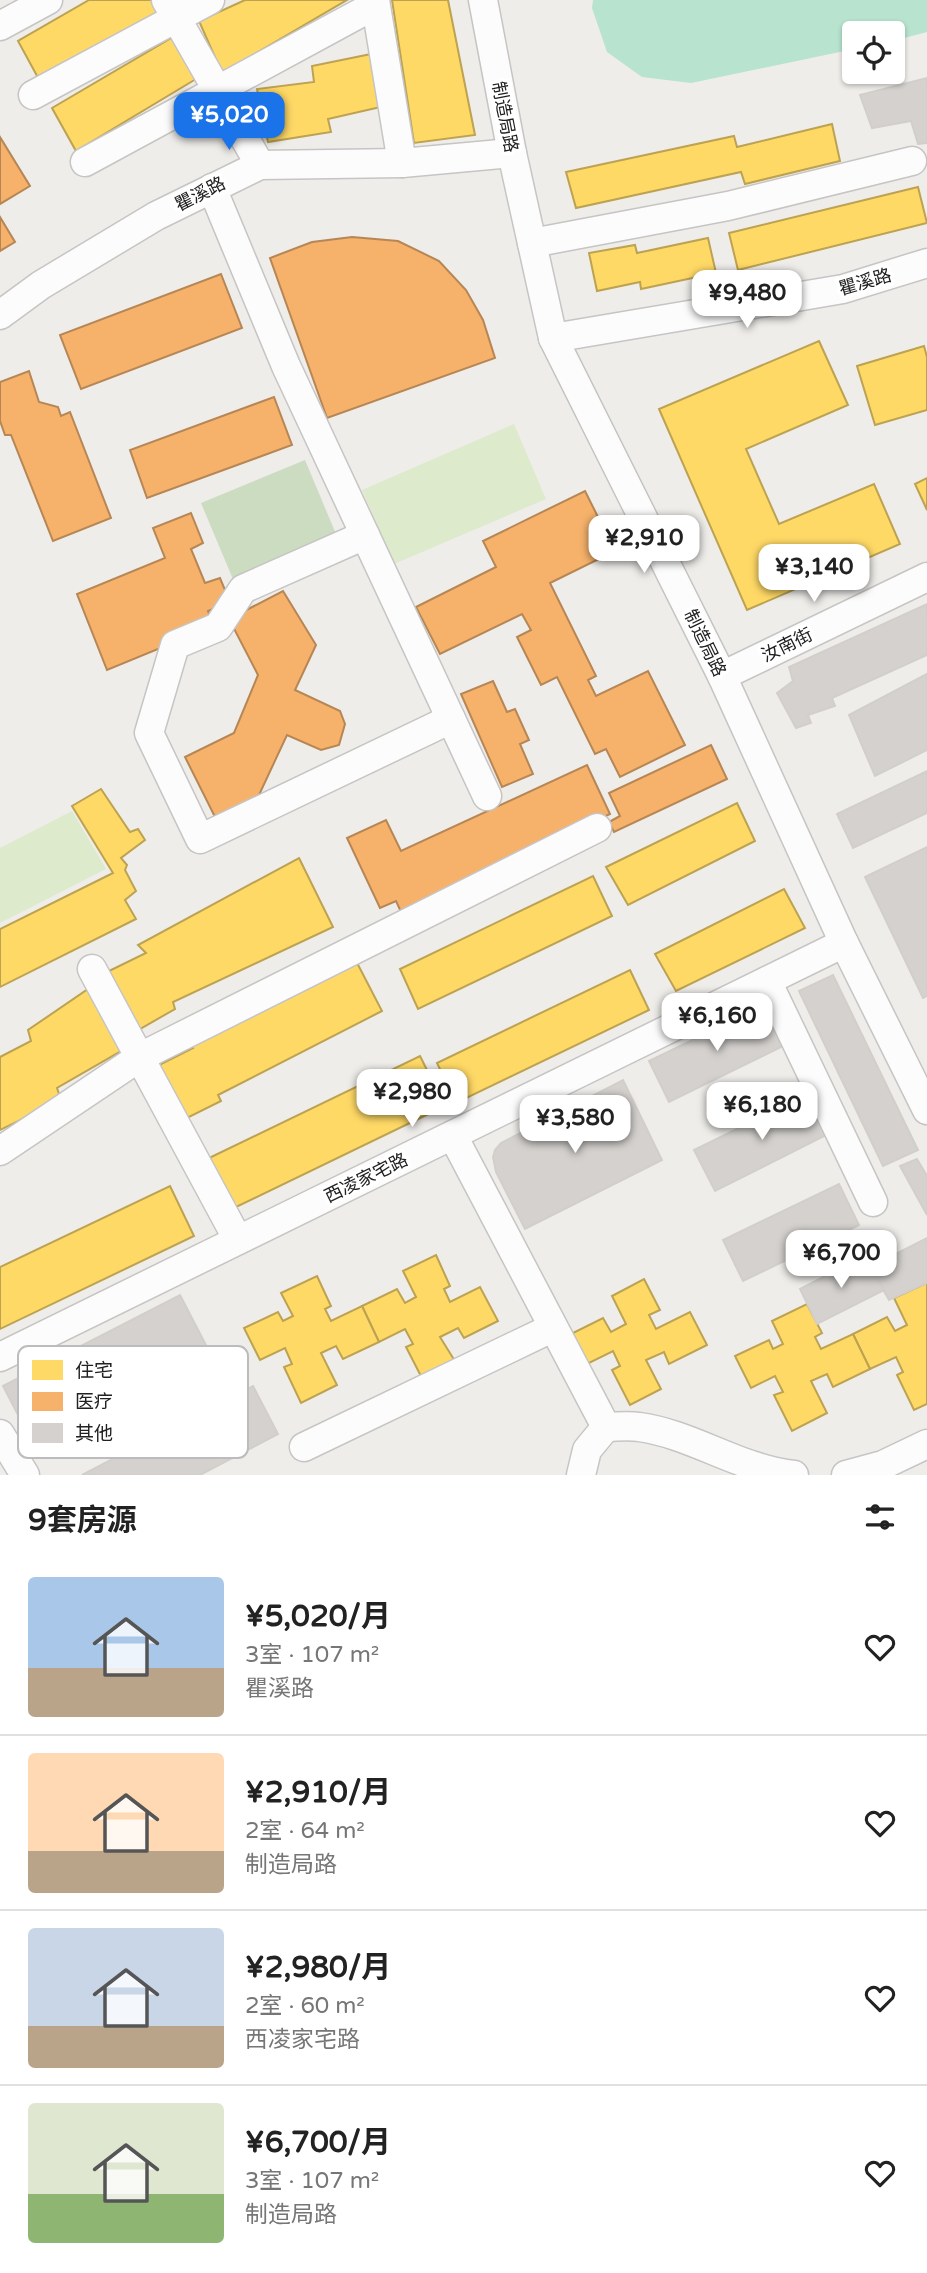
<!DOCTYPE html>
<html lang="zh">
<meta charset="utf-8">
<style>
:root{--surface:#fff;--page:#f6f6f6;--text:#222;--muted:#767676;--line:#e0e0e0;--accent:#1a73e8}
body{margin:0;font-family:"Varela Round","Noto Sans SC",sans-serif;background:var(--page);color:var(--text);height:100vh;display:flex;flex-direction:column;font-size:26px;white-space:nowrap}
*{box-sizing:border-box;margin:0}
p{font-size:23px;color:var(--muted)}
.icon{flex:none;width:38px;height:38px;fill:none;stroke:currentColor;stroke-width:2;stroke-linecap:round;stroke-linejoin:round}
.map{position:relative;height:1475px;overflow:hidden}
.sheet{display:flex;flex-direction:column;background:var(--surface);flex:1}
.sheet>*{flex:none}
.controls{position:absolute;left:842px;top:21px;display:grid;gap:14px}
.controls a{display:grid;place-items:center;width:63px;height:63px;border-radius:7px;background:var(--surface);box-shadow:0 2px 5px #0004;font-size:35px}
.price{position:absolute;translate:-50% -60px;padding:0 16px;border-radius:14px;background:#fff;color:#222;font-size:23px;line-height:46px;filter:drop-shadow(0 2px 4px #0008)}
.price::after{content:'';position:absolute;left:50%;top:42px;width:21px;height:16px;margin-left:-10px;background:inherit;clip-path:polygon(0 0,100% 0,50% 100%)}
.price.current{background:var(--accent);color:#fff}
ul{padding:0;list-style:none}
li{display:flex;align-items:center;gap:21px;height:175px;padding:0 28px}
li+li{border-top:2px solid var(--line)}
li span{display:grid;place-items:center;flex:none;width:196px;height:140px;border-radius:7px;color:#555}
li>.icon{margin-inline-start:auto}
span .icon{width:84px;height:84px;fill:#fffc;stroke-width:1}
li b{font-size:30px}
h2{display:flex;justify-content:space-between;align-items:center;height:84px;padding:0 28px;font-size:30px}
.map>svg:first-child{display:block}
.grass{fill:#ddeacb}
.forest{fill:#cbdcc1}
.pitch{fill:#b7e3cf}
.homes{fill:#ffd966;stroke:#bca251;stroke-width:2}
.health{fill:#f6b26b;stroke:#b68655;stroke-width:2}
.building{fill:#d4d1ce;stroke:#d2cfcb;stroke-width:2}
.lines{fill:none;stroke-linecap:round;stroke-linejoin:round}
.minor-casing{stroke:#c6c5c4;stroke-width:31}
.minor{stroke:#fdfcfc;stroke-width:28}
.labels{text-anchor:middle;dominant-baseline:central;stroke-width:7;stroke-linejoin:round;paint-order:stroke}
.street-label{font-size:18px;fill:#212121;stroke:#fff}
.key{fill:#fff;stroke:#bcbcbc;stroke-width:2}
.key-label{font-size:19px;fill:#212121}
</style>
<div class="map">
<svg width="927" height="1475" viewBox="0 0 927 1475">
<rect width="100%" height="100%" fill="#efedea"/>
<g class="grass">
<path d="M514,424l32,75 -152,65 -32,-74z"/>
<path d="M72,811l34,58 -106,54v-75z"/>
</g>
<path class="forest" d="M305,460l31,74 -101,50 -34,-81z"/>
<path class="pitch" d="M593,0h334v32l-34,9 -1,-8h-38v16l-163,34 -49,-6 -35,-25 -15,-44z"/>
<g class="homes">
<path d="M89,0h66l7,13 -120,72 -24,-44z"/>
<path d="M245,0h102l-125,73 -23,-52z"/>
<path d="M392,0h56l27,135 -61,8z"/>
<path d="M173,37l23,42 -120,72 -24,-43z"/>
<path d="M376,53l9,53 -57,13 3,13 -63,10 -11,-53 57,-7 -2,-16z"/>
<path d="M832,124l8,37 -95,23 -4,-12 -165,36 -10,-36 168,-36 3,11z"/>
<path d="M918,187l9,36 -189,47 -9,-37z"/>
<path d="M708,238l8,35 -75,16 -1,-7 -43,9 -8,-38 46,-8 2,8z"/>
<path d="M819,341l29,64 -102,44 33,75 95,-40 26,60 -153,66 -88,-201z"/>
<path d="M924,346l3,11v53l-52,15 -18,-59z"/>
<path d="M927,478v32l-12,-26z"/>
<path d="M101,789l29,43 8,-3 7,11 -24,18 6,7 -2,5 11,21 -11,9 11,19 -136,68v-58l113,-56 -41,-67z"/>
<path d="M737,803l18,38 -127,64 -22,-38z"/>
<path d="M299,858l34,69 -160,75 2,7 -35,20 -31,-58 37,-18 -8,-8z"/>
<path d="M593,876l19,40 -194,93 -18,-40z"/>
<path d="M784,889l21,39 -129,63 -21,-37z"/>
<path d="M354,957l28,54 -164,84 3,6 -34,17 -28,-53 34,-17 -3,-6z"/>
<path d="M630,970l19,40 -193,93 -19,-40z"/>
<path d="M88,989l33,62 -64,37 4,12 -61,30v-73l31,-16 -3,-11z"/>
<path d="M420,1056l25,50 -213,103 -25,-50z"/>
<path d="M170,1186l24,50 -194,93v-62z"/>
<path d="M436,1255l14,31 -6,3 6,13 30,-15 18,34 -34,17 -6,-10 -18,9 18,29 -34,16 -18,-35 7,-3 -8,-15 -26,13 -17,-36 35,-17 8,14 11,-6 -13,-26z"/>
<path d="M317,1276l14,30 -6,3 6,12 31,-15 17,36 -36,17 -7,-13 -15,7 16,32 -36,18 -17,-36 8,-3 -7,-16 -25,12 -16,-32 34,-16 5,9 10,-5 -12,-23z"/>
<path d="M644,1279l16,31 -11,5 7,14 34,-17 17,33 -38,19 -5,-12 -18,8 15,29 -31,16 -18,-35 8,-4 -7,-15 -26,13 -16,-30 32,-16 8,14 15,-8 -14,-28z"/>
<path d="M927,1283v121l-13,6 -17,-35 6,-3 -7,-15 -26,12 -17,-35 34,-17 8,14 12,-6 -13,-27z"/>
<path d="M807,1304l15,29 -7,4 6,12 32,-15 17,35 -37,18 -6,-13 -16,7 16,32 -35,18 -18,-36 9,-3 -8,-16 -24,12 -16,-32 34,-16 4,9 10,-5 -11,-23z"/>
</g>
<g class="health">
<path d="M0,137l30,49 -30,18z"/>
<path d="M0,217l15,25 -15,9z"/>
<path d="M352,237l46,4 41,20 27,29 17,30 12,38 -168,60 -57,-160 42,-16z"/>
<path d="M221,274l21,54 -161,61 -21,-54z"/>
<path d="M29,371l10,31 19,5 3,9 9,-4 41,106 -58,23 -42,-106h-6l-5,-14v-39z"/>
<path d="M274,397l18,48 -145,53 -17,-48z"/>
<path d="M585,491l30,60 -65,32 46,93 -8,4 8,16 52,-25 37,74 -65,32 -14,-28 -11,5 -38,-77 -16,8 -24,-48 14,-7 -9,-16 -82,40 -24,-47 80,-40 -13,-26z"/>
<path d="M191,513l12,30 -12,6 14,34 15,-5 10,24 -22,9 6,15 -107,44 -30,-76 88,-36 -12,-30z"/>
<path d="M283,591l33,54 -21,45 45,21 5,13 -6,21 -18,5 -34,-15 -28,60 -44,22 -30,-60 49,-24 24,-58 -29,-56z"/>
<path d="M493,681l14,31 8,-3 14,31 -9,4 13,30 -31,13 -41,-93z"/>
<path d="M711,745l16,34 -113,53 -5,-10 11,-6 -11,-23z"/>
<path d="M587,765l23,49 -209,98 -5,-11 -16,7 -33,-70 39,-18 15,31z"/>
</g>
<g class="building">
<path d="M927,78v65l-9,1 -7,-23 -39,7 -12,-33z"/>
<path d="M927,604v51l-95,43 3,8 -27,9 3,8 -15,5 -19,-35 16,-12 -4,-14z"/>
<path d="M927,674v76l-52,26 -26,-61z"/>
<path d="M927,771v42l-74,35 -16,-34z"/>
<path d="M927,847v149l-4,2 -58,-121z"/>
<path d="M833,975l85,175 -35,16 -84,-175z"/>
<path d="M765,1005l20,40 -116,57 -20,-41z"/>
<path d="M623,1080l39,80 -137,69 -29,-57 -3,-15 2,-7 6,-7z"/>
<path d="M810,1093l20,40 -115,58 -21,-41z"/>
<path d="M917,1159l10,17v39l-27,-49z"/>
<path d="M839,1184l20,41 -116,56 -20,-41z"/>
<path d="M927,1238v45l-38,17 -19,-33z"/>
<path d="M864,1256l20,34 -67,34 -17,-35z"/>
<path d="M180,1295l27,52 -177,91 -27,-52z"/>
<path d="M253,1386l25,48 -78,41h-118z"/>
</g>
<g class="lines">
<g class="minor-casing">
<g id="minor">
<path d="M166,0l94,165"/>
<path d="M375,0l27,163"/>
<path d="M483,0l29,153 41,185 169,338 122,267 83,167"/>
<path d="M0,26l48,-26"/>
<path d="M33,95l177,-95"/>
<path d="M85,162l290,-157"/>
<path d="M212,188l74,178 201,430"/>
<path d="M532,243l196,-37 184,-45"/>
<path d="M0,315l41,-30 115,-69 104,-51 142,-2 110,-10"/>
<path d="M553,338l290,-49 84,-26"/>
<path d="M365,535l-122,54 -25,38 -43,18 -26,88 51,106 251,-120"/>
<path d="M722,676l205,-99"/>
<path d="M92,969l146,271"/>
<path d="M767,981l106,221"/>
<path d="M453,1136l153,291 -19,23 -6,25"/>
<path d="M0,1151l140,-94 457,-229"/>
<path d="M0,1357l844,-414"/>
<path d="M606,1427c10,0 22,-2 33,0 53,7 100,42 155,48"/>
<path d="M0,1434l25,41"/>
<path d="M304,1447l248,-119"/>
<path d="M846,1475l37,-10 44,-21"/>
</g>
</g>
<use href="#minor" class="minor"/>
</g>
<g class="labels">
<g class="street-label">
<text transform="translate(505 117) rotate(79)">制造局路</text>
<text transform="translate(200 194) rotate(-27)">瞿溪路</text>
<text transform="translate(865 282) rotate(-16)">瞿溪路</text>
<text transform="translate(705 643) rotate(64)">制造局路</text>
<text transform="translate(787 645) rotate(-26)">汝南街</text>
<text transform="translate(366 1178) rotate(-26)">西凌家宅路</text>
</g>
</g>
<rect x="18" y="1346" width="230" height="112" rx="10" class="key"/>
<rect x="32" y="1360" width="31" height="20" fill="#ffd966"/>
<rect x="32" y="1392" width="31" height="19" fill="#f6b26b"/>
<rect x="32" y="1423" width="31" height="20" fill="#d4d1ce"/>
<g class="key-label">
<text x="75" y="1377">住宅</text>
<text x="75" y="1408">医疗</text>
<text x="75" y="1440">其他</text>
</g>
</svg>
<div class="controls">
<a><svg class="icon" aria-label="locate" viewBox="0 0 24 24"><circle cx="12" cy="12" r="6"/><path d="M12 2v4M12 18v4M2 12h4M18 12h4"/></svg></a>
</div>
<b class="price current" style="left:229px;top:152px">¥5,020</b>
<b class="price" style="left:747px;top:330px">¥9,480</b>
<b class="price" style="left:644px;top:575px">¥2,910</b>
<b class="price" style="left:814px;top:604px">¥3,140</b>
<b class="price" style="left:717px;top:1053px">¥6,160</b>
<b class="price" style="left:412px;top:1129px">¥2,980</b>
<b class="price" style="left:762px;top:1142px">¥6,180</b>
<b class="price" style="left:575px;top:1155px">¥3,580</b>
<b class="price" style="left:841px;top:1290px">¥6,700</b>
</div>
<section class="sheet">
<h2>9套房源<svg class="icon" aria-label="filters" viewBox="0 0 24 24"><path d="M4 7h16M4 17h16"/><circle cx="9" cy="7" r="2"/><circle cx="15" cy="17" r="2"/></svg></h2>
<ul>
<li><span style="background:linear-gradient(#a9c7e8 65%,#b9a48a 0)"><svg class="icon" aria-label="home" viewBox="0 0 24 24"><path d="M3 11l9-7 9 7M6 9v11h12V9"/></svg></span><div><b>¥5,020/月</b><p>3室 · 107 m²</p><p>瞿溪路</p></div><svg class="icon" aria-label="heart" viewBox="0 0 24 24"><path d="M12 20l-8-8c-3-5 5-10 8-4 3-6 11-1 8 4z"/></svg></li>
<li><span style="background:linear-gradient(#ffd9b3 70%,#b9a48a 0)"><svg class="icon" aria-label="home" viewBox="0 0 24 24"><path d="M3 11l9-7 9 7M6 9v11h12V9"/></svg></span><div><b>¥2,910/月</b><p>2室 · 64 m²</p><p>制造局路</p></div><svg class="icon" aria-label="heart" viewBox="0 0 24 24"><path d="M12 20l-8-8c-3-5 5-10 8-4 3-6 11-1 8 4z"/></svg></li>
<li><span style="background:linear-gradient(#c9d6e8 70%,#b9a48a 0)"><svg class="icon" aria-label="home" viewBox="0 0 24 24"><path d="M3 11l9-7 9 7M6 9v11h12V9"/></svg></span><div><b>¥2,980/月</b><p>2室 · 60 m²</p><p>西凌家宅路</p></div><svg class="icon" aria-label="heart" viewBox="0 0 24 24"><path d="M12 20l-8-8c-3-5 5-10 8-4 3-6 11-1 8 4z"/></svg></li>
<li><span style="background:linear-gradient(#dfe7d0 65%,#8fb573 0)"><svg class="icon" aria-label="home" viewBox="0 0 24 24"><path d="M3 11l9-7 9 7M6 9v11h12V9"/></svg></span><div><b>¥6,700/月</b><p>3室 · 107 m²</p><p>制造局路</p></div><svg class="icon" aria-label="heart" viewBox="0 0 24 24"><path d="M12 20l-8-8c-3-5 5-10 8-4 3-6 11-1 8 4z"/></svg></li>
</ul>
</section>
